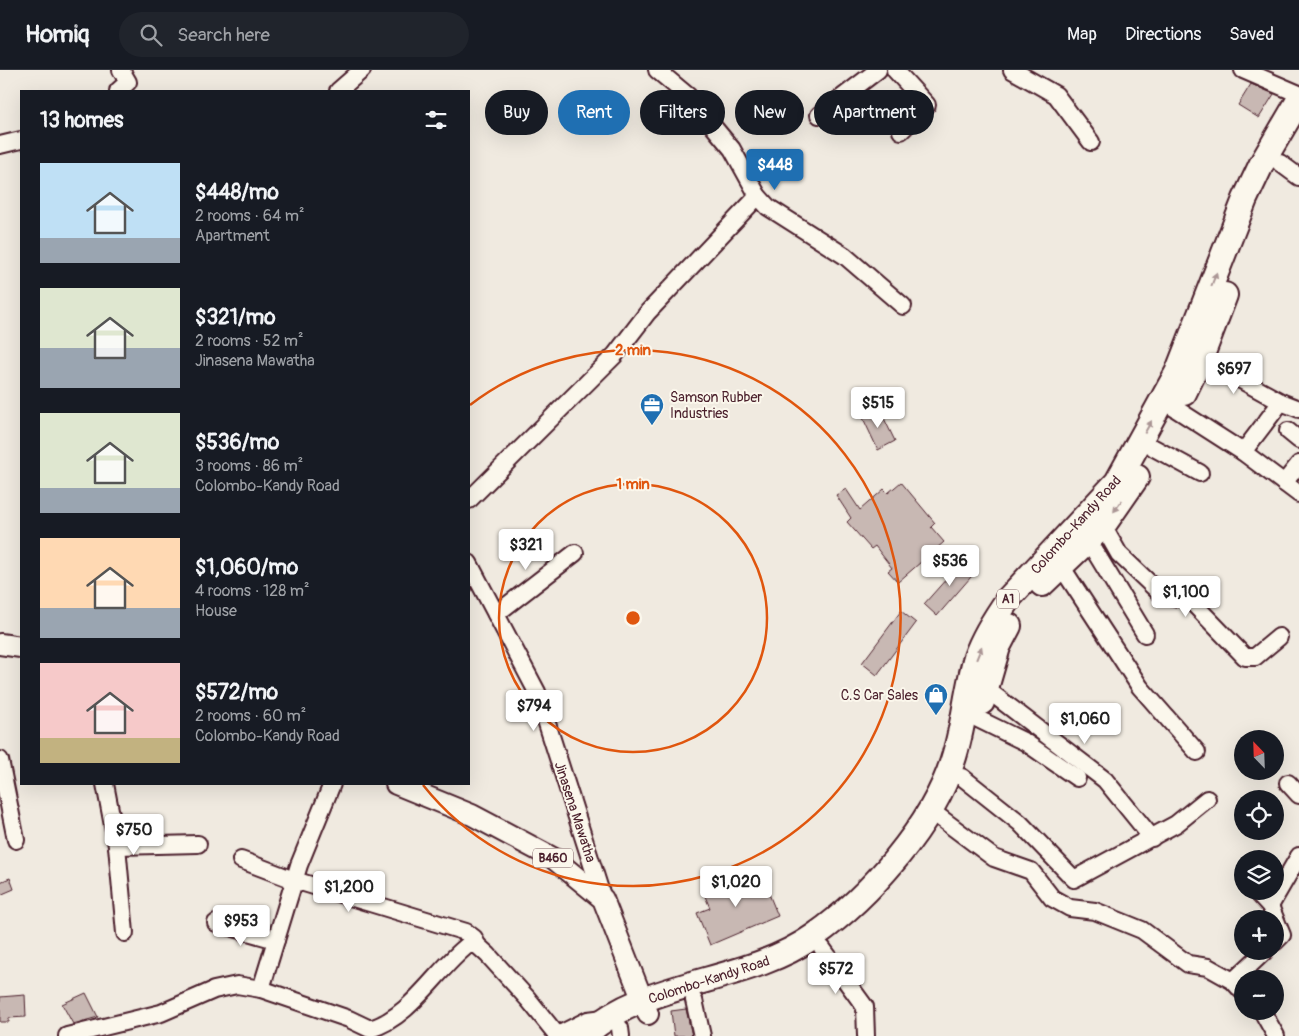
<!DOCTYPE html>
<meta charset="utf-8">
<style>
:root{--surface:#171b24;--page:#20242c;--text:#f1f3f6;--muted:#9ea1a6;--line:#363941;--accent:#1f6fb2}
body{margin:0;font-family:Pangolin,sans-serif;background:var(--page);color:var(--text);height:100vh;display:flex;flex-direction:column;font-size:19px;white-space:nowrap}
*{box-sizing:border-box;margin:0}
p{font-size:16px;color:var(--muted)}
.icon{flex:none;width:28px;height:28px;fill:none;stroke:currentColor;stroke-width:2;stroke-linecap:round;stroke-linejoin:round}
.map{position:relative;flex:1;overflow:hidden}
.drawer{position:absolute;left:20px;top:20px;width:450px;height:695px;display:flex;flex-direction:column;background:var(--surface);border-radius:0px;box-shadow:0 5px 20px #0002}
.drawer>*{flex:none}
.hud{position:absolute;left:485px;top:20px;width:475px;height:45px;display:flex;gap:10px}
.needle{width:32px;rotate:337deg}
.fabs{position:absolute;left:1234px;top:660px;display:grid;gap:10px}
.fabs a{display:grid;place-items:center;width:50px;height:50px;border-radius:50%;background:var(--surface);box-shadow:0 5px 20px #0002;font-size:25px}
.price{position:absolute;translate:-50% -42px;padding:0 11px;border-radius:5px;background:#fff;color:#222;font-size:16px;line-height:32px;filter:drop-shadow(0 1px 2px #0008)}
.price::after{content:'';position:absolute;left:50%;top:30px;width:15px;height:11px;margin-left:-8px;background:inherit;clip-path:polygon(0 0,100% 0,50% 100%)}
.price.current{background:var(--accent);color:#fff}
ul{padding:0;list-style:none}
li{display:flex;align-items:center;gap:15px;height:125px;padding:0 20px}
li span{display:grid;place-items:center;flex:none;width:140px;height:100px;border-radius:0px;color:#555}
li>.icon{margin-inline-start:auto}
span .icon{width:60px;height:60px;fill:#fffc;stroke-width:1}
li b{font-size:21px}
h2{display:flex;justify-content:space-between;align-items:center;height:60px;padding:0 20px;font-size:21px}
.chip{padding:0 18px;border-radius:22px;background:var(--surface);box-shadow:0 5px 20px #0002;font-size:18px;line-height:45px}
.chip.current{background:var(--accent);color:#fff}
header{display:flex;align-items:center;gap:30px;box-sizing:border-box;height:70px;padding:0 25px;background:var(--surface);border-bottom:1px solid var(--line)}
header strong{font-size:24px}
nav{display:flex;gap:28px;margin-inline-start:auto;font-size:18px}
.search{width:350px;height:45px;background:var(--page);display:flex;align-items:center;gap:12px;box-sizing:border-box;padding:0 18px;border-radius:28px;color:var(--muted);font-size:19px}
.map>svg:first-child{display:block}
.building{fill:#c8b8b3;stroke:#4a1f2b}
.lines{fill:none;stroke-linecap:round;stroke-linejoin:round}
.minor-casing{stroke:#4a1f2b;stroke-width:20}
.major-casing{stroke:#4a1f2b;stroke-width:24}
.highway-casing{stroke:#4a1f2b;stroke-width:28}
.minor{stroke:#fbf7ec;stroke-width:16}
.major{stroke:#fbf7ec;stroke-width:20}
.highway{stroke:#fbf7ec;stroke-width:24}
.oneway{fill:#ab9695}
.ring{fill:none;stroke:#e0560e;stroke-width:2.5}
.labels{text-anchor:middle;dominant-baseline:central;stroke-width:4;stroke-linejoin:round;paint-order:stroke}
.shield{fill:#fbf7ec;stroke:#7f6065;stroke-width:1}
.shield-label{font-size:12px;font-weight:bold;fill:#4a1f2b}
.poi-label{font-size:14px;fill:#4a1f2b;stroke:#fbf7ec;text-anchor:start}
.street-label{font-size:14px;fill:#4a1f2b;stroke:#fbf7ec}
.centre{fill:#e0560e;stroke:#fbf7ec;stroke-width:2.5}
.ring-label{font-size:15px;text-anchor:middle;font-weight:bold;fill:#e0560e;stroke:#fbf7ec;stroke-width:4;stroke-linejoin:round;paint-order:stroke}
</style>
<header>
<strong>Homiq</strong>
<div class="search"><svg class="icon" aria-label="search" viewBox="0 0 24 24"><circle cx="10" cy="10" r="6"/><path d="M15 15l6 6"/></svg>Search here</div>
<nav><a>Map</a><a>Directions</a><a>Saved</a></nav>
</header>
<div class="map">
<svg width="1299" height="966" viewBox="0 0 1299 966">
<rect width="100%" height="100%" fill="#f0eae0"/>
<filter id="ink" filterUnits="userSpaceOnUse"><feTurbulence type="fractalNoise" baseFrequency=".02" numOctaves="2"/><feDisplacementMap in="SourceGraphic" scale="10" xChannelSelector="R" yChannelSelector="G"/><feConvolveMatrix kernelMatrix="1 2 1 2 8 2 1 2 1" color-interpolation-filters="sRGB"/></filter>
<g filter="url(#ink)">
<g class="building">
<path d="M1251,14l23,10 -15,24 -21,-13z"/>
<path d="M879,338l16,33 -17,9 -16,-34z"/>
<path d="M901,412l34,41 -4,4 13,15 -46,40 -10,-11 4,-3 -17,-22 -4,3 -24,-27 4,-4 -15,-23 10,-6 14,21 24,-21 4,4z"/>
<path d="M964,489l13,11 -40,46 -13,-12z"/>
<path d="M901,541l15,12 -39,52 -15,-12z"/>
<path d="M760,802l18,44 -68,29 -13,-32 13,-5 -8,-19 12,-5 3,6z"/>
<path d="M10,808l4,11 -14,6v-13z"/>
<path d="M86,923l12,24 -25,7 -11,-20z"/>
<path d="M25,925l1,22 -17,1v4h-9v-25z"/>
<path d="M686,939l6,27h-18l-3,-25z"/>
</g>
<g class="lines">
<g class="minor-casing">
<g id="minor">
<path d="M657,0l31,26 44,53 26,47 10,11 77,49 58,50"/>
<path d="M895,0l32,35 -26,26"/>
<path d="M1012,0l44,25 35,47"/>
<path d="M1243,0l56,24"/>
<path d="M118,21l10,-9 -7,-12"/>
<path d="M338,21l24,-21"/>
<path d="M819,45l59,-45"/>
<path d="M0,75l21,-5"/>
<path d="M1280,93l19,14"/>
<path d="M1201,288l80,44"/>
<path d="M1162,330l81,52 56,42"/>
<path d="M1288,361l11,9"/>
<path d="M1154,378l46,25"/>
<path d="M1243,382l38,-50 18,7"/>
<path d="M1284,413l15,-19"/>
<path d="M469,430l146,-145 33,-43 110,-116"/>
<path d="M1103,456l16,28 43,41 28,5 55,57h10l24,-20"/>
<path d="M1088,470l57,94"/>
<path d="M469,493l68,129 66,207"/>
<path d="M1061,496l79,121 57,65"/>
<path d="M496,544l79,-61"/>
<path d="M985,618l120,92 47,58"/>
<path d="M978,649l47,23 52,36"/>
<path d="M0,690l16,80"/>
<path d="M962,707l58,46 54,56 102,-55 31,-25"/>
<path d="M1288,713l11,12"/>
<path d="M105,714l12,62 8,87"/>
<path d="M930,740l64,48 37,13 21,27 18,10 25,3 47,19 46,34 20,3 25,14 9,10"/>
<path d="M117,776l81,-2"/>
<path d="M241,790l53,20 172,52 8,6 3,7"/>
<path d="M1256,821l14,15 12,29 -7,7"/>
<path d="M1270,836l29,-50"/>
<path d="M216,853l60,17"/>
<path d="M822,878l43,59 1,29"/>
<path d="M1233,911l32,-30"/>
<path d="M261,919l38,-124 33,-81"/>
<path d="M694,930l8,36"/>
<path d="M1262,941l14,25"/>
<path d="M620,958l1,8"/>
<path d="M67,966l94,-23 53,-23 23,-5 24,4 88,30 21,10c41,-12 65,-58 98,-84h9l11,10 40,44 29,36"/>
<path d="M556,966l32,-16 16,-2"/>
</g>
</g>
<g class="major-casing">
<g id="major">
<path d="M0,574l21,3"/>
<path d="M396,714l76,31 81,43 50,41 45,115"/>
</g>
</g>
<g class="highway-casing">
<g id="highway">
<path d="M1184,323l17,-35 24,-63"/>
<path d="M1042,514l61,-58 34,-49"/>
<path d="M982,632l16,-55 11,-21"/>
<path d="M584,966c62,-58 161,-51 230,-100 55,-39 119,-111 139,-176 11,-33 13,-69 23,-103 7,-20 21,-42 33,-59l108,-116 60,-109 68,-174 17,-36 37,-63"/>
</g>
</g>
<use href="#minor" class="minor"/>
<use href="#major" class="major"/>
<use href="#highway" class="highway"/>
</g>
<defs><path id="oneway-solid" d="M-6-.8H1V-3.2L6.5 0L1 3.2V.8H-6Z" transform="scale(1.25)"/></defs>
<g class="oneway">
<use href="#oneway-solid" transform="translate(1214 209) rotate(-69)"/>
<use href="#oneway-solid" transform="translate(1148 357) rotate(-61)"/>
<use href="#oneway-solid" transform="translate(1118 436) rotate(127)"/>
<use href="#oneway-solid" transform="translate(979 583) rotate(-68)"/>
</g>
</g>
<g class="ring">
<circle cx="633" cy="548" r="134"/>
<path d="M470 335A268 268 0 1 1 423 715"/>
</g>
<defs>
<g id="office-pin" transform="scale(1.25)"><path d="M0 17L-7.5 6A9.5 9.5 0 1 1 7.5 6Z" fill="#1f6fb2" stroke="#fbf7ec"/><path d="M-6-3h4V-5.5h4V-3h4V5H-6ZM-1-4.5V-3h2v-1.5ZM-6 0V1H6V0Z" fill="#fff"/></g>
<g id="shop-pin" transform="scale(1.25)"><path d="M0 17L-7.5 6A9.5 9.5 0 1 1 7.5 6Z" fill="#1f6fb2" stroke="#fbf7ec"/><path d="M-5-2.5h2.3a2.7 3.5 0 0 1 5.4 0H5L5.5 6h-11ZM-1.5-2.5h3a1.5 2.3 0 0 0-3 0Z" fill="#fff"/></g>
</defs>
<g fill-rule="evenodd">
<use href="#office-pin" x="652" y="335"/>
<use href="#shop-pin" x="936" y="625"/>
</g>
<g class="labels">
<g class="shield">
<rect x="997" y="519.5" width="22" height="19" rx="4"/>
<rect x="533" y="778.5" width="40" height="19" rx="4"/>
</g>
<g class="shield-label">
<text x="1008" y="529">A1</text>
<text x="553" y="788">B460</text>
</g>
<g class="poi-label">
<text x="670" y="327">Samson Rubber<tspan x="670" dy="16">Industries</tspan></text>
<text x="918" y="625" text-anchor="end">C.S Car Sales</text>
</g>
<g class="street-label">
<text transform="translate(1076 455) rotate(-48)">Colombo-Kandy Road</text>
<text transform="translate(575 742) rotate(72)">Jinasena Mawatha</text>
<text transform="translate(709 910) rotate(-18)">Colombo-Kandy Road</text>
</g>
</g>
<circle cx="633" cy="548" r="8" class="centre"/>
<g class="ring-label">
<text x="633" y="285">2 min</text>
<text x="633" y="419">1 min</text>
</g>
</svg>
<div class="fabs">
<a><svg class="needle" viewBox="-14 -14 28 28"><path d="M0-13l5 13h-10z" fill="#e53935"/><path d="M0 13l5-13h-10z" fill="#9ea1a6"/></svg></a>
<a><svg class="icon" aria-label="locate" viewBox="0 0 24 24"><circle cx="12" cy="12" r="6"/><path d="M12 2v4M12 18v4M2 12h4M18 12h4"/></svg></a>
<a><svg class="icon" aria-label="layers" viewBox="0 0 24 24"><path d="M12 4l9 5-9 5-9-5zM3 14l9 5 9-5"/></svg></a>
<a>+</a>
<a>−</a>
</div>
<b class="price current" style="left:775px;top:121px">$448</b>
<b class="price" style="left:1234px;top:325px">$697</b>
<b class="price" style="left:878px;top:359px">$515</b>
<b class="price" style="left:526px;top:501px">$321</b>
<b class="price" style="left:950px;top:517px">$536</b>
<b class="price" style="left:1186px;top:548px">$1,100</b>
<b class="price" style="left:534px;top:662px">$794</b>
<b class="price" style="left:1085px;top:675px">$1,060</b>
<b class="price" style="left:134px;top:786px">$750</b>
<b class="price" style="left:736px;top:838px">$1,020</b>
<b class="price" style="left:349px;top:843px">$1,200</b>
<b class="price" style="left:241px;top:877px">$953</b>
<b class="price" style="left:836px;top:925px">$572</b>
<div class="hud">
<a class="chip">Buy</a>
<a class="chip current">Rent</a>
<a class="chip">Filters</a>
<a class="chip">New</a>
<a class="chip">Apartment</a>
</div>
<section class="drawer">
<h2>13 homes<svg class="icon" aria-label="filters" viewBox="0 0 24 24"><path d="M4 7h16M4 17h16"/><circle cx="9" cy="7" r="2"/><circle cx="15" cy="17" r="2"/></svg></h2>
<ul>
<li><span style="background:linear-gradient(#bfe0f5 75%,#9aa5b1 0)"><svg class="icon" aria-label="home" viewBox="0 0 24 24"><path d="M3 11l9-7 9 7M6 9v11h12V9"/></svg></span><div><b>$448/mo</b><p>2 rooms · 64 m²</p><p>Apartment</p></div></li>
<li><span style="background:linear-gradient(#dfe7d0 60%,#9aa5b1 0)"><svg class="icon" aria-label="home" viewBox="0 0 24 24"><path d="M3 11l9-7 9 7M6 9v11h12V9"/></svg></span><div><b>$321/mo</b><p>2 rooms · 52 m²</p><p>Jinasena Mawatha</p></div></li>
<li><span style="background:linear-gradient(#dfe7d0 75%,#9aa5b1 0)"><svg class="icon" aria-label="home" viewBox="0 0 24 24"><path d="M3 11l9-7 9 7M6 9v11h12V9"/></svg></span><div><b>$536/mo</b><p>3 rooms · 86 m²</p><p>Colombo-Kandy Road</p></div></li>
<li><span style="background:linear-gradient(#ffd9b3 70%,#9aa5b1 0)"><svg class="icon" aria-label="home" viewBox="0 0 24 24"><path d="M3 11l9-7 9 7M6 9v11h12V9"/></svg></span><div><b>$1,060/mo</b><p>4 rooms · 128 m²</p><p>House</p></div></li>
<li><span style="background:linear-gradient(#f6c9c9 75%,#c2b280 0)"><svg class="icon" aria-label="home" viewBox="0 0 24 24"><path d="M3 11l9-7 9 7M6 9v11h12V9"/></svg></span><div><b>$572/mo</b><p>2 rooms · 60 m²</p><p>Colombo-Kandy Road</p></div></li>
</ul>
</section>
</div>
